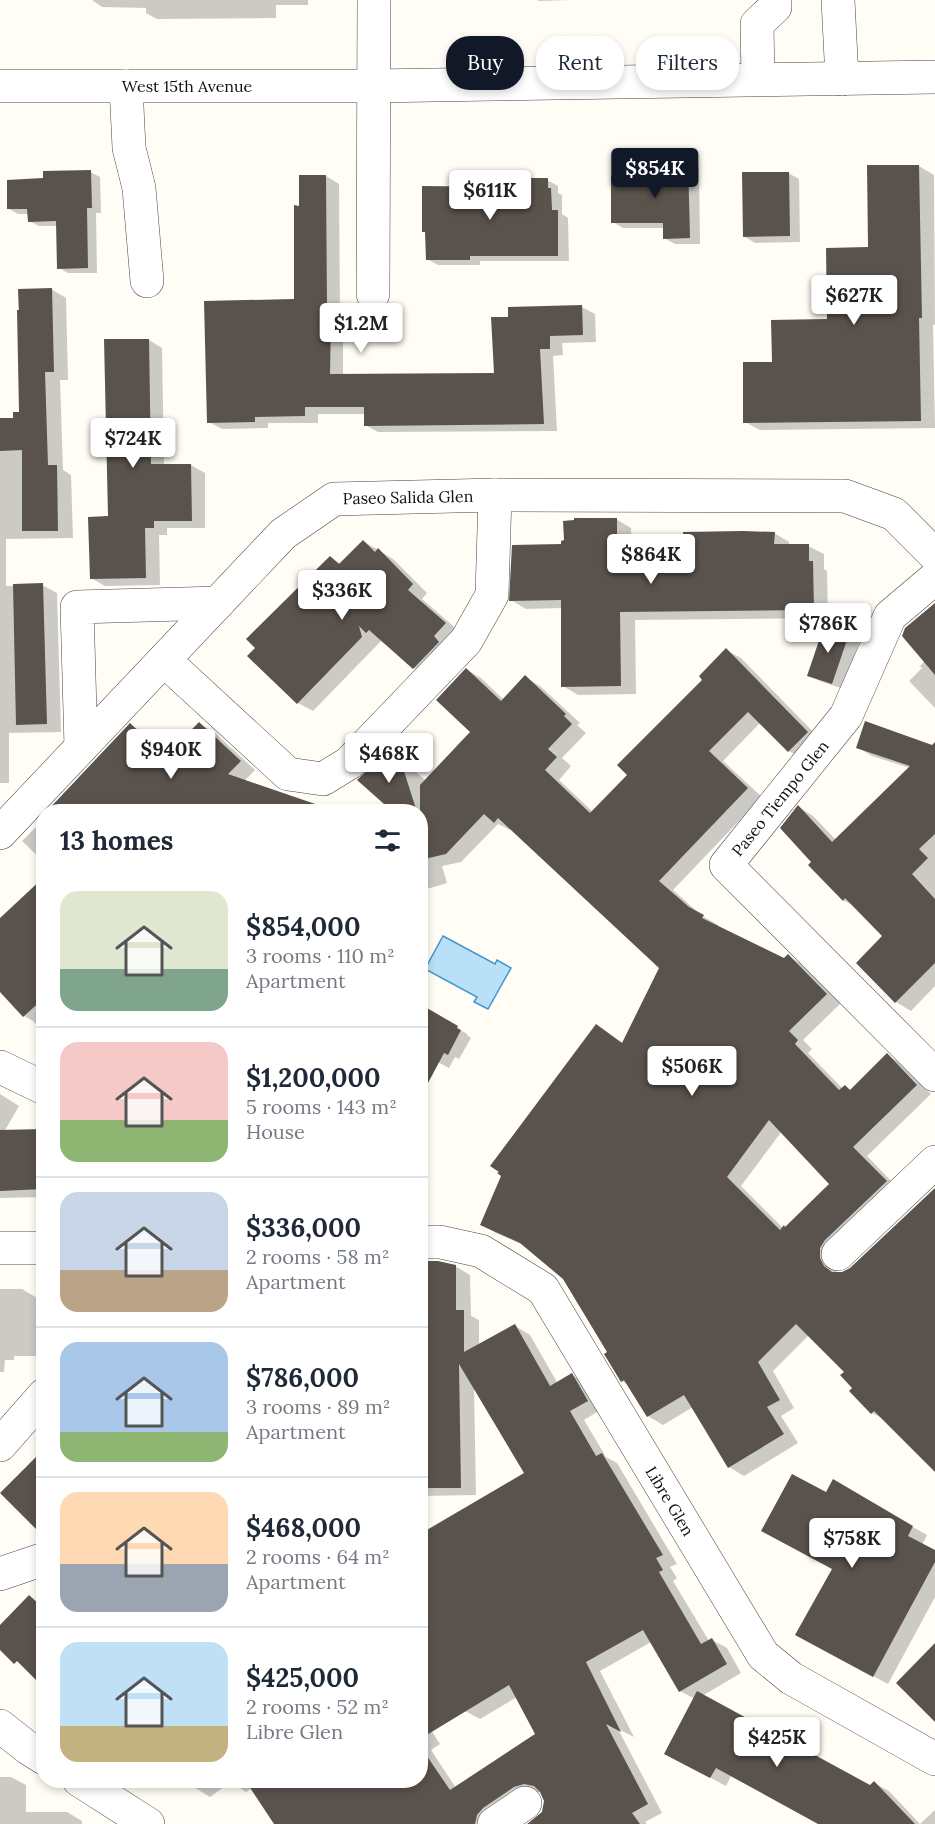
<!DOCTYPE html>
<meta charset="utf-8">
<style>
:root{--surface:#fff;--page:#f2f2f3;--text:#1f2937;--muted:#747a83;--line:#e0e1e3;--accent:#111827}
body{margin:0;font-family:Lora,serif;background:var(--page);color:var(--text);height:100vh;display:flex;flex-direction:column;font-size:22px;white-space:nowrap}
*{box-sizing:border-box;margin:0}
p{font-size:20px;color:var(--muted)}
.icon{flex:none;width:33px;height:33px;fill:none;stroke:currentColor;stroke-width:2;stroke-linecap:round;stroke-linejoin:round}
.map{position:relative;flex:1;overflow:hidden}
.details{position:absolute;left:36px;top:804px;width:392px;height:984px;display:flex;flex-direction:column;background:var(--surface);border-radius:24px;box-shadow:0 3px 9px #0003}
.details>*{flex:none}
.banner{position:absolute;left:446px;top:36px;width:399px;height:54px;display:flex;gap:12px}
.price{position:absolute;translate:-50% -51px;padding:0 14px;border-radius:6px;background:#fff;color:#222;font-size:20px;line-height:39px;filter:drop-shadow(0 2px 3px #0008)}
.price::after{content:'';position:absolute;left:50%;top:36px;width:18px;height:14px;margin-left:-9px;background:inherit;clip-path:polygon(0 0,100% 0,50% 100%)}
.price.current{background:var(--accent);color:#fff}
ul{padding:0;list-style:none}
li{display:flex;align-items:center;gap:18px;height:150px;padding:0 24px}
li+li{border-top:2px solid var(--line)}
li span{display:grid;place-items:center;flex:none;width:168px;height:120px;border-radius:18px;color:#555}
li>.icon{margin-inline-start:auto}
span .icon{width:72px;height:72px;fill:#fffc;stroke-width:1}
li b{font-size:26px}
h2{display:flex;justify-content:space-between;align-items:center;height:72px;padding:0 24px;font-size:26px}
.pill{padding:0 21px;border-radius:24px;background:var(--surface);box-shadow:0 3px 9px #0003;font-size:21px;line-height:54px}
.pill.current{background:var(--accent);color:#fff}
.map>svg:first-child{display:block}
.water{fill:#b9e0f7;stroke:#3f96cf;stroke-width:1.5}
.shadow{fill:#0003;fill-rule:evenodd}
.building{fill:#5a524d;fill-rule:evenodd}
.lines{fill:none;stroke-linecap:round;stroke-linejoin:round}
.minor-casing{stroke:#444;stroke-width:34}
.minor{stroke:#fff;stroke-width:33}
.labels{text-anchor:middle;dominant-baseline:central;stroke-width:6;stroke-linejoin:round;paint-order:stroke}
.street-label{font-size:16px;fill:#111;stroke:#fff}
</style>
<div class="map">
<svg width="935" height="1824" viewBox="0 0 935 1824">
<rect width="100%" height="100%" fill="#fffdf5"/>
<path class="water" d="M443,936l52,28 2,-4 14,8 -23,41 -14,-7 3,-5 -52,-28z"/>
<g class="shadow">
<path d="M92,0h216v5h-32v13l-119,1 -11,-6v-5l-44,-1z"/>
<path d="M537,0h34l-32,1z"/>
<path d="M688,161l11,6 1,77h-25l-11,-6 1,-10h-42l-10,-6 47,-45z"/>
<path d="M919,166l15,9 1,150h-2l2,103 -175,2 -15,-8 28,-59 56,-43z"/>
<path d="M90,172l10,5 1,36h-5l1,60h-29l-9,-5 -1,-42h-19l-10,-5v-7h-11l-9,-5z"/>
<path d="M788,173l11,6 1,63 -45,1 -10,-6z"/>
<path d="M300,176h26l13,8 1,132v9l3,2v48h153l14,-57 72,-11 13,7 1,28 -34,1 1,12 -10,1 4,75 -179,1 -13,-7v-11h-47v9h-50v5l-46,1 -13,-7 87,-122z"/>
<path d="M547,180l11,6v7l4,2v19l6,4 1,43h-89v4h-42l-11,-6 84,-71z"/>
<path d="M51,289l15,9 2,82h-8l3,90 8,5 2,63 -67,1v47l36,-1 15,8 4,139 -52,1v50h-9v-363h15l6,-7 -3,-123z"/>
<path d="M149,340l13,8 2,117h27l14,8v55h-38v7h-8l1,50 -55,1 -14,-8 18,-60z"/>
<path d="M616,519l15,9 1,19h53l89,-14 15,9v4h19l16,8v15l3,2 1,47 -193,2 1,74 -58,1 -15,-9 -1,-78 -36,1 -15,-9 52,-55z"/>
<path d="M363,541l30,18 34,34 -5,6 38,33 -31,44 -15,-8 -32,-28 -69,71 -15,-8 33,-145 10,6z"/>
<path d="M935,605v103l-26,-27 13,-13 -2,-2 5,-5z"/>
<path d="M826,625l24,8 10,6 -17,50 -23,-8 -11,-6z"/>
<path d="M726,650l15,8 81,83 -18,19 -15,-9 -29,-28 -37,38 39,36 -89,93 28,25 17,10 -1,2 67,33 4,-4 15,9 38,38 -38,37 9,9 -4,4 35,36 2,-2 6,3 36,-35 15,9 29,30 -64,62 34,35 -67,76 4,7 14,-5 83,-79v280l-49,-50 -14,-7 -18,-25 -8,-16 -37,-37 -36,36 21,37 -13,8 17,27 -54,33 -15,-9 -36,-60 -30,18 -15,-9 -19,-31 -7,-4 -13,-28 -45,-75 -38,-32 -30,-13 -14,-8 115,-199 27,18 36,-76 -149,-140 -1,2 -12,-6 -37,38 -19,4 5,17 -27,8v-79h-25l-7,-60 15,8 23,21 46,-49 -5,-62 14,8 23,22 21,-23 15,9 40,37 -3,2 9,8 -24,25 9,8 -12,14 34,32 36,-37zM782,1131l49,53 -45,44h-3l-42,-42z"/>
<path d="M199,724l15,8 41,38 -11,11 -193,31 79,-87 15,8 17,17 2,-2 8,5z"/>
<path d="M857,747l78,1v238l-24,25 -15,-9 -38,-39 27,-27 -29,-29 -13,-7 -30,-38 -14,-55 14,9 23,24 74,-72 -38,-12z"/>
<path d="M44,819v43l-22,-21z"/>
<path d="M44,880v152l-11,-11 -9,-5 -24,-27v-68z"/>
<path d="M420,1006l47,28v1l4,3 -12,21 -4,-2 -6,11 -29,-15z"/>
<path d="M0,1094l19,12 -15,26 40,-2v67l-44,1z"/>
<path d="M420,1262l35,4 15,9 1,41 8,4v26l36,-20 15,9 28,49 14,-9 15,9 15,25 -18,11 22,37 11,6 60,101 -7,3 7,11 -4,3 36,60 3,-1 15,8 14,25 -39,23 168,91 4,-4 15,8 31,33 15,-14v14h-115l-89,-48 -5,10 -45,-24 14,-63 -15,-8 -29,-49 -51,29 34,66 -16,-8 44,84 -17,9 2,2h-117l13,-13 2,-10 -3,-8 -3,-1 -9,3 -38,29h-217l-23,-36 -6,4 -15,-10 -21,15 -15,-9 -5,-8h230v-67l20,31 -9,6 25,38 81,-53 -20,-38 -37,22 -15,-8 -45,-83v-93l106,-61 -52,-88 2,109 -56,1z"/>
<path d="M0,1289h22l15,9v58h-23v4h-9l-1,12h-4z"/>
<path d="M833,1482l94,53 -5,10 13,7v45l-47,87 -77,-41 22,-74 -7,-75z"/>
<path d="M29,1597l15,8v80l-44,-44v-14z"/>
<path d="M0,1777h11l15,8v27h41l15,9v3h-82z"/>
</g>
<g class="building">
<path d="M658,160h30l2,78 -27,1v-16h-52v-47h47z"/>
<path d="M867,165h52l3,153h-3l2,103 -178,2v-61h29l-1,-42 56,-1 -1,-71 42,-1z"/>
<path d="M91,170l1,38h-5l1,60 -31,1 -1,-48 -28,1 -1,-13h-20v-29l36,-2v-7z"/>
<path d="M742,172h47l1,64 -47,1z"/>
<path d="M299,175h27l1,133v10h4l-1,56 164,-1 -3,-56h17v-10l74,-2 1,30 -33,1v13h-10l4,75 -180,2v-19h-59v9l-50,1v5l-48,1 -3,-122 90,-2v-94l5,1z"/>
<path d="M510,178h38v10h3l1,22h6v46h-88v4h-44l-1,-28h-3v-46l88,1z"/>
<path d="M52,288l2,84h-9l3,93h9l1,66h-36v-81l-22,1v-33h13v-6h6l-2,-102h2l-1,-21z"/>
<path d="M104,339h45l2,125h40l1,57h-38v7h-9l1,50 -56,1 -2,-62 20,-1z"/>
<path d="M574,518h43v28l67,-1 -1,-13 60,-1 32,1 -1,12h35v17h4l1,49 -194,2 1,74 -60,1v-87l-52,1 3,-56 49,-1v-3l3,-1 -1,-19 11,-1z"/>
<path d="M363,540l12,12 3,-4 35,36 -5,6 38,33 -12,13 5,6 -26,27 -44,-39 -3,3 -7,-7 3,11 -65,67 -50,-48 8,-8 -9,-9 84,-83 9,8z"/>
<path d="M43,583l4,141 -31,1 -3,-141z"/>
<path d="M935,603v72l-33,-39 3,-8z"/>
<path d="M825,623l25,8 -18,53 -25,-8z"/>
<path d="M726,648l82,84 -20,20 -40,-40 -39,39 39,37 -89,93 30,26 15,8 -2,3 82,40 4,-4 39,40 -38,37 9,9 -3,4 44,46 6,-5 5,5 37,-37 30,32 -64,62 34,34 -62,59 -5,8v10l4,8 8,6h10l8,-4 85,-80v284l-61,-61 -3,3 -22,-23 3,-3 -12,-13 4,-3 -48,-48 -38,38 22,38 -13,7 17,27 -56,34 -44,-73 -37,22 -23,-37 -3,2 -17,-28 3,-2 -44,-73 -43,-36 -40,-18 21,-49 -4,-3 2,-1 -9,-6 106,-142 26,19 37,-75 -161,-150 -4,5 -10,-9 -38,40 -26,6v-75l50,-53 -34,-32 30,-32 35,33 24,-26 41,39 -2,2 8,8 -24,25 9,8 -12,13 45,43 37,-38 -10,-10 85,-85 -3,-4zM769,1120l60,64 -44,43 -1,-2 -4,5 -53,-53z"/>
<path d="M865,721l67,24 3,-3v92l-16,15 9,9 -16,16 23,25v64l-40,40 -39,-40 26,-27 -37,-38 -2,3 -35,-36 3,-3 -31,-34 18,-23 34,37 78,-76 -54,-18z"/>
<path d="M199,722l42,39 -13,13 96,33 -1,5h-277l84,-89 29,28 5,-5 6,6z"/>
<path d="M388,750l13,12 16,50h-24l-36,-32z"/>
<path d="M44,877v121l-21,19 -23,-25v-74z"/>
<path d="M420,1004l38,22 -1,2 4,2 -13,25 -4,-2 -24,45z"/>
<path d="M44,1129v60l-44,2v-61z"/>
<path d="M420,1261h18l18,4v45h8v42l51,-28 35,62 22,-13 16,28 -18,10 26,45 6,-3 61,102 -7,3 7,12 -4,2 42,72 11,-6 15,26 -48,28 -36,-62 -57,32 35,70 -15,-8 42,80 -16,9 8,11h-113l15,-12 2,-11 -4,-9 -6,-6 -10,-2 -10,3 -31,21 -6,7 -2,9h-201l-29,-44h175v-34l30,44 85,-56 -26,-49 -89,54v-205l104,-61 -65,-109 2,124h-41z"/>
<path d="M44,1449v88l-44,-44z"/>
<path d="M792,1474l34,18 7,-13 80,47 -5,10 27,14v12l-62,115 -78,-42 37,-66 -71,-38z"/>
<path d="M29,1595l15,14v79l-27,-27 -3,3 -14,-14v-25z"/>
<path d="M935,1643v79l-39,-39z"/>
<path d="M697,1691l173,94 4,-4 41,43h-97l-102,-56 -6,10 -46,-24z"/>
</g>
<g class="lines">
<g class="minor-casing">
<g id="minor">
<path d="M838,0l4,79"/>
<path d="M758,79l-1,-55 18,-17v-7"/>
<path d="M0,86h374l561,-9"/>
<path d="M126,86l3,62 10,40 8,93"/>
<path d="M373,294l1,-294"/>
<path d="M935,578l-45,38 -44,100 -120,149 209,210"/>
<path d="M164,660l124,114 35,5 26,-16 117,-122 26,-46 3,-100"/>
<path d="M81,747l-4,-140 141,-4"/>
<path d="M0,833l283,-299 51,-35 161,-4 350,1 49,18 41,41"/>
<path d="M0,1067l44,21"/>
<path d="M420,1242h20l41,9 62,38 220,366 28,23 144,81"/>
<path d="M0,1248h44"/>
<path d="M838,1254l97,-92"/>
<path d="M0,1445l44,-50"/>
<path d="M0,1574l44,-15"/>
<path d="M0,1726l28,22 16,10"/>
<path d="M79,1780l69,44"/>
<path d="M494,1824l31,-21"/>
</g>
</g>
<use href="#minor" class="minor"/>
</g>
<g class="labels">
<g class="street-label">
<text x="187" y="86">West 15th Avenue</text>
<text transform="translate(408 497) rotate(-1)">Paseo Salida Glen</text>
<text transform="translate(780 798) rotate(-51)">Paseo Tiempo Glen</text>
<text transform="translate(670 1501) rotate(59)">Libre Glen</text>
</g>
</g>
</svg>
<b class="price current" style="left:655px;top:199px">$854K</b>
<b class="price" style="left:490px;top:221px">$611K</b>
<b class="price" style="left:854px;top:326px">$627K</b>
<b class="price" style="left:361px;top:354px">$1.2M</b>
<b class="price" style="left:133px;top:469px">$724K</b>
<b class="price" style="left:651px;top:585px">$864K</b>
<b class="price" style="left:342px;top:621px">$336K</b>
<b class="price" style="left:828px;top:654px">$786K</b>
<b class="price" style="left:171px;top:780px">$940K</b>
<b class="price" style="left:389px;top:784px">$468K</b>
<b class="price" style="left:692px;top:1097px">$506K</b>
<b class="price" style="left:852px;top:1569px">$758K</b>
<b class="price" style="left:777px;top:1768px">$425K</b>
<div class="banner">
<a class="pill current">Buy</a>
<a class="pill">Rent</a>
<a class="pill">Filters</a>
</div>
<section class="details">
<h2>13 homes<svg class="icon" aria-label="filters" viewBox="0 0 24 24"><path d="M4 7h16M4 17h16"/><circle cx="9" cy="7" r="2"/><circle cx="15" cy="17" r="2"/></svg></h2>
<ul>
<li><span style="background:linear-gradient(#dfe7d0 65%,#7fa58c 0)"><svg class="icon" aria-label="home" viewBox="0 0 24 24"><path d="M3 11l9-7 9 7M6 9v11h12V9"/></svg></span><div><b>$854,000</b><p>3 rooms · 110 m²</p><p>Apartment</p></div></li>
<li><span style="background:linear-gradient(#f6c9c9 65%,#8fb573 0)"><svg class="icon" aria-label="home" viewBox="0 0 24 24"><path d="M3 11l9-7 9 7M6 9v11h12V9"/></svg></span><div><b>$1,200,000</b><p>5 rooms · 143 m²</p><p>House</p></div></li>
<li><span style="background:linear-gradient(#c9d6e8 65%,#b9a48a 0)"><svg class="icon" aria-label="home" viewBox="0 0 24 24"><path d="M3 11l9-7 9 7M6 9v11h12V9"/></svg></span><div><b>$336,000</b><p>2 rooms · 58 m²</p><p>Apartment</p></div></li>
<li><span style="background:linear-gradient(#a9c7e8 75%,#8fb573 0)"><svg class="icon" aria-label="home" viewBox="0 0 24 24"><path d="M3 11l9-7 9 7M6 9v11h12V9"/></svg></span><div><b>$786,000</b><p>3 rooms · 89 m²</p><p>Apartment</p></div></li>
<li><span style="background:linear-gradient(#ffd9b3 60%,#9aa5b1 0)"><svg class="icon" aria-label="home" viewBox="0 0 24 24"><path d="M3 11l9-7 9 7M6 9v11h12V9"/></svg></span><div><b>$468,000</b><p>2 rooms · 64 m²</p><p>Apartment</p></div></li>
<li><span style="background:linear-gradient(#bfe0f5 70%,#c2b280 0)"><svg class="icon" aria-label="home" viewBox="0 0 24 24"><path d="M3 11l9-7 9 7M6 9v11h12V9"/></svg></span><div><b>$425,000</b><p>2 rooms · 52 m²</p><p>Libre Glen</p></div></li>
</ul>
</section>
</div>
